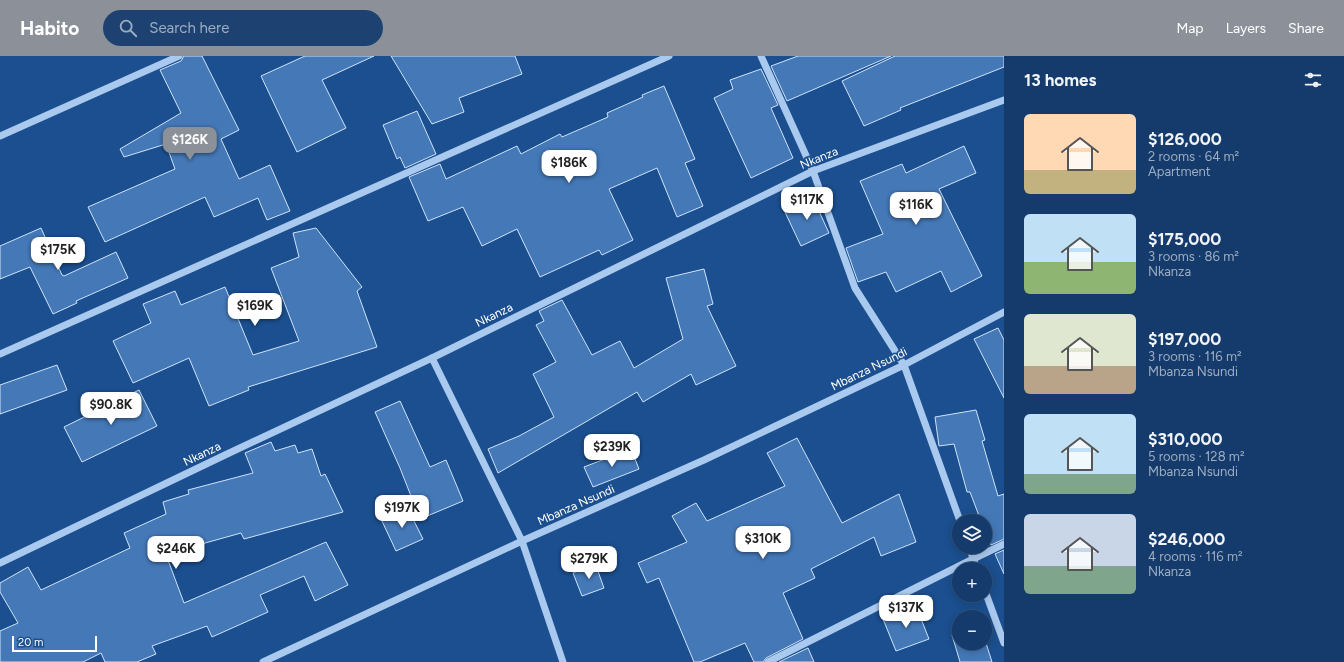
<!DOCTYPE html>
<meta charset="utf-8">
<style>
:root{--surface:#143b6b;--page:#1d4271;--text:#f1f3f6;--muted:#9dadc1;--line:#33557e;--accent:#8c9099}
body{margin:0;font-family:Figtree,sans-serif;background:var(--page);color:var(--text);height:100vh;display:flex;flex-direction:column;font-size:15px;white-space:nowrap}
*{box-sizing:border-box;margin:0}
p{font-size:13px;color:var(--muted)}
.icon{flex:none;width:22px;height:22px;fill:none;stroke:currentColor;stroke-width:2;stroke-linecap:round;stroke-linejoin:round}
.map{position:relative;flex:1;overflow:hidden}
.drawer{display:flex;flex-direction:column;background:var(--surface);width:340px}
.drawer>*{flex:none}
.controls{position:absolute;left:952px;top:458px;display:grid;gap:8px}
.controls a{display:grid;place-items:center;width:40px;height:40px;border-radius:50%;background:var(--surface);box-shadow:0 2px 10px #0003,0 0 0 1px var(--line);font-size:20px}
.scale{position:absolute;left:12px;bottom:10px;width:85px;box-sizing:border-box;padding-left:4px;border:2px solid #fff;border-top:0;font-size:11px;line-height:14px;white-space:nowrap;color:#fff;-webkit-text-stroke:3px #1b4f8f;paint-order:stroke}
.price{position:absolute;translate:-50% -34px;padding:0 9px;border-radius:8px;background:#fff;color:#222;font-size:13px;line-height:26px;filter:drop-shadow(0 1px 2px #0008)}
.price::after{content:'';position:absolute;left:50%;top:24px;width:12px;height:9px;margin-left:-6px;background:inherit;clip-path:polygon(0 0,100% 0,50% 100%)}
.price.on{background:var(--accent);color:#fff}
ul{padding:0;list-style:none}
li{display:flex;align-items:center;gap:12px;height:100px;padding:0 20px}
li span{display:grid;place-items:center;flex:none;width:112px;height:80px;border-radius:6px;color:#555}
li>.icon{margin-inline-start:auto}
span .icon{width:48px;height:48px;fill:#fffc;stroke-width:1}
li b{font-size:17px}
h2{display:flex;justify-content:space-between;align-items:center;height:48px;padding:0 20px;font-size:17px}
header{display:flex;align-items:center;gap:24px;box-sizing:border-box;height:56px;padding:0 20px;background:var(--accent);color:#fff}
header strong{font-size:19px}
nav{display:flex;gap:22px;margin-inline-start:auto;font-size:14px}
.search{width:280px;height:36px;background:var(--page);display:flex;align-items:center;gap:10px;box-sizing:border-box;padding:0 14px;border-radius:22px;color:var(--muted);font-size:15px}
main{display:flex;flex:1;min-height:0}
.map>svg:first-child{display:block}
.building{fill:#4478b7;stroke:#cfe3fa}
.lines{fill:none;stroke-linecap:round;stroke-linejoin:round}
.minor{stroke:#a9c9ee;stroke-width:7}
.labels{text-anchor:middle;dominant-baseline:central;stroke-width:3.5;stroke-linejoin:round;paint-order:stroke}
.street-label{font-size:12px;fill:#fff;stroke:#1b4f8f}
</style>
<header>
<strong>Habito</strong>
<div class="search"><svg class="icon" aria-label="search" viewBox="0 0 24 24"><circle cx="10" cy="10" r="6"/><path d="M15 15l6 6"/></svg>Search here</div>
<nav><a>Map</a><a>Layers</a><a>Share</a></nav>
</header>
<main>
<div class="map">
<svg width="1004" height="606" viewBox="0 0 1004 606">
<rect width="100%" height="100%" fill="#1b4f8f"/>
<g class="building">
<path d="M184,0h18l37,74 -18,9 18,40 31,-14 20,46 -23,9 -9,-22 -44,19 -9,-20 -100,45 -17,-35 87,-38 -9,-25 -42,13 -4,-8 61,-36 -21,-43 21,-9z"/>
<path d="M305,0h69l-52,24 24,48 -49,24 -36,-76z"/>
<path d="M391,0h124l7,18 -63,24 5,14 -32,12z"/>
<path d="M798,0h93l-104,45 -16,-35z"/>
<path d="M895,0h109v11l-104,41 1,2 -37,16 -22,-45z"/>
<path d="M761,13l17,36 -7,3 22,50 -42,20 -37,-80 19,-9 -3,-9z"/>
<path d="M664,30l31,73 -10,4 18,43 -26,11 -20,-49 -48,21 24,51 -31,15 -3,-5 -59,27 -23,-48 -35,17 -19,-39 -35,14 -19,-44 31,-13 6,15 71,-33 4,8 39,-20 2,3 46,-20 -1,-4 36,-16 -1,-2z"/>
<path d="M417,55l19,43 -31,14 -5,-11 -3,2 -14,-34z"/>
<path d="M964,90l12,27 -37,16 43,87 -31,16 -10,-21 -45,21 -10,-20 -28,10 -12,-34 37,-14 -23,-53 42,-17 4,9z"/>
<path d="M812,140l17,37 -28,13 -17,-36z"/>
<path d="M41,172l21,47 2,1 52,-24 12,26 -52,23 1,2 -24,11 -23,-47 -30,12v-33z"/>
<path d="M316,172l46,59 -5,4 20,56 -129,40 1,3 -40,16 -20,-48 -56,25 -20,-42 38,-18 -8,-19 32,-13 6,14 44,-18 28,68 46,-14 -28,-73 28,-11 -6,-24z"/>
<path d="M704,213l9,35 -6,2 29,60 -40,19 -5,-11 -48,28 -6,-10 -139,81 -10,-24 31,-13 35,-19 -21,-43 23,-12 -20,-37 8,-4 -5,-10 23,-11 30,55 28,-14 14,27 49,-29 -17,-61z"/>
<path d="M998,272l6,12v58l-30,-59z"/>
<path d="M57,309l10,25 -67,24v-29z"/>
<path d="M139,334l18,36 -75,36 -18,-35z"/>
<path d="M400,345l30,66 16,-7 17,41 -43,18 -20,-51 -25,-56z"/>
<path d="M976,354l9,30 -3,1 16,55 6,-2v45l-13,6 -6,-15v-9h-4l-11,-29h-3l-13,-48 -15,2 -4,-29z"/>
<path d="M797,382l45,85 57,-29 17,48 -35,14 -7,-19 -63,32 4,9 -32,15 20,46 -37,19 -3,4h-9l-9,-19 -45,19h-6l-35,-84 -12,5 -9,-20 49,-21 -15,-26 24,-13 11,18 78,-35 -18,-33z"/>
<path d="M271,386l4,9 20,-6 3,8 14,-4 9,27 4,-2 18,38 -99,27 -3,-6 -43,12 2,6 -32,9 16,43 142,-61 22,43 -33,16 -11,-25 -44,19 8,17 -56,25 -5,-11 -55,20 4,8 -19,8h-32l-4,-9 -18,9h-83v-31l18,-8 -18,-31v-9l28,-16 13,23 89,-42 -6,-15 42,-19 -3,-12 26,-8 -1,-4 65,-17 -8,-20z"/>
<path d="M631,393l8,20 -46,18 -9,-20z"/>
<path d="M407,451l16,32 -27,12 -15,-32z"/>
<path d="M1004,494v24l-9,-20z"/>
<path d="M595,507l9,25 -22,8 -9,-23z"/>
<path d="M916,550l13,33 -33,12 -13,-32z"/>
<path d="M959,577v10h26v-3l7,22h-32l-8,-27z"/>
<path d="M808,592l6,14h-35z"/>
</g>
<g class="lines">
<g class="minor">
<path d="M761,0l52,115 42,117 49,77 56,156"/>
<path d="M0,80l179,-80"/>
<path d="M0,298l669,-298"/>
<path d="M432,302l90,183 41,121"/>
<path d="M969,491l8,22"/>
<path d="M0,507l225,-108 207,-97 381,-187 191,-71"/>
<path d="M985,535l19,52"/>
<path d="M263,606l259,-121 182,-81 200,-95 100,-53"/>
<path d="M768,606l205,-103 31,-15"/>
</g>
</g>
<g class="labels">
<g class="street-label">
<text transform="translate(819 102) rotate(-22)">Nkanza</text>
<text transform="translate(494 259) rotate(-26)">Nkanza</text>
<text transform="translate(869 313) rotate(-26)">Mbanza Nsundi</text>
<text transform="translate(202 398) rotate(-26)">Nkanza</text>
<text transform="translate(576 449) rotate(-24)">Mbanza Nsundi</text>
</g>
</g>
</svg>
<div class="controls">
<a><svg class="icon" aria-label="layers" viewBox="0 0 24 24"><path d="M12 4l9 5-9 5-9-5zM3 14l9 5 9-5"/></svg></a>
<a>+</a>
<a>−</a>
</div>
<div class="scale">20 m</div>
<b class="price on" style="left:190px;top:105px">$126K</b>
<b class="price" style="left:569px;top:128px">$186K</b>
<b class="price" style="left:807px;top:165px">$117K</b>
<b class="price" style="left:916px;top:170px">$116K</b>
<b class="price" style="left:58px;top:215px">$175K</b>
<b class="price" style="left:255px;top:271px">$169K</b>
<b class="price" style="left:111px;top:370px">$90.8K</b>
<b class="price" style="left:612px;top:412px">$239K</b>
<b class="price" style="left:402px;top:473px">$197K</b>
<b class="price" style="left:763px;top:504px">$310K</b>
<b class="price" style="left:176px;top:514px">$246K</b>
<b class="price" style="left:589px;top:524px">$279K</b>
<b class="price" style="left:906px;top:573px">$137K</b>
</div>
<section class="drawer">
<h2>13 homes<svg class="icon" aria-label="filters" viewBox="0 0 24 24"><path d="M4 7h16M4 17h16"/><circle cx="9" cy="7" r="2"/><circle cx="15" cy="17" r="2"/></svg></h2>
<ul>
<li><span style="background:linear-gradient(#ffd9b3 70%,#c2b280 0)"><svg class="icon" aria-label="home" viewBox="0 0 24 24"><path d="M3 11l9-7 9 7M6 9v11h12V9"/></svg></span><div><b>$126,000</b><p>2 rooms · 64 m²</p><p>Apartment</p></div></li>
<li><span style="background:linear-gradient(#bfe0f5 60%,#8fb573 0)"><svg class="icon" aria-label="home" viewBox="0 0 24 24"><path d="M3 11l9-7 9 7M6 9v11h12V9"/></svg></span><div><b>$175,000</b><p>3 rooms · 86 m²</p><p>Nkanza</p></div></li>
<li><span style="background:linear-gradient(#dfe7d0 65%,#b9a48a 0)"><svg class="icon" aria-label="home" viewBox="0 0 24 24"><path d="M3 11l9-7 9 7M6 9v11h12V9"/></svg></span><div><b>$197,000</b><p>3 rooms · 116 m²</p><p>Mbanza Nsundi</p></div></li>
<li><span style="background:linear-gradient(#bfe0f5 75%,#7fa58c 0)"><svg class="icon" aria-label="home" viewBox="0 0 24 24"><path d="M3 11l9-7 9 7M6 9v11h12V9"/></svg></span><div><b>$310,000</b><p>5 rooms · 128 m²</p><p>Mbanza Nsundi</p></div></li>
<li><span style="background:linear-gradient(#c9d6e8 65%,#7fa58c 0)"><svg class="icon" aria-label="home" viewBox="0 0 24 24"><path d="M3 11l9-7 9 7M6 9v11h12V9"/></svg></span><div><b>$246,000</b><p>4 rooms · 116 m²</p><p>Nkanza</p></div></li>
</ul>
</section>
</main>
